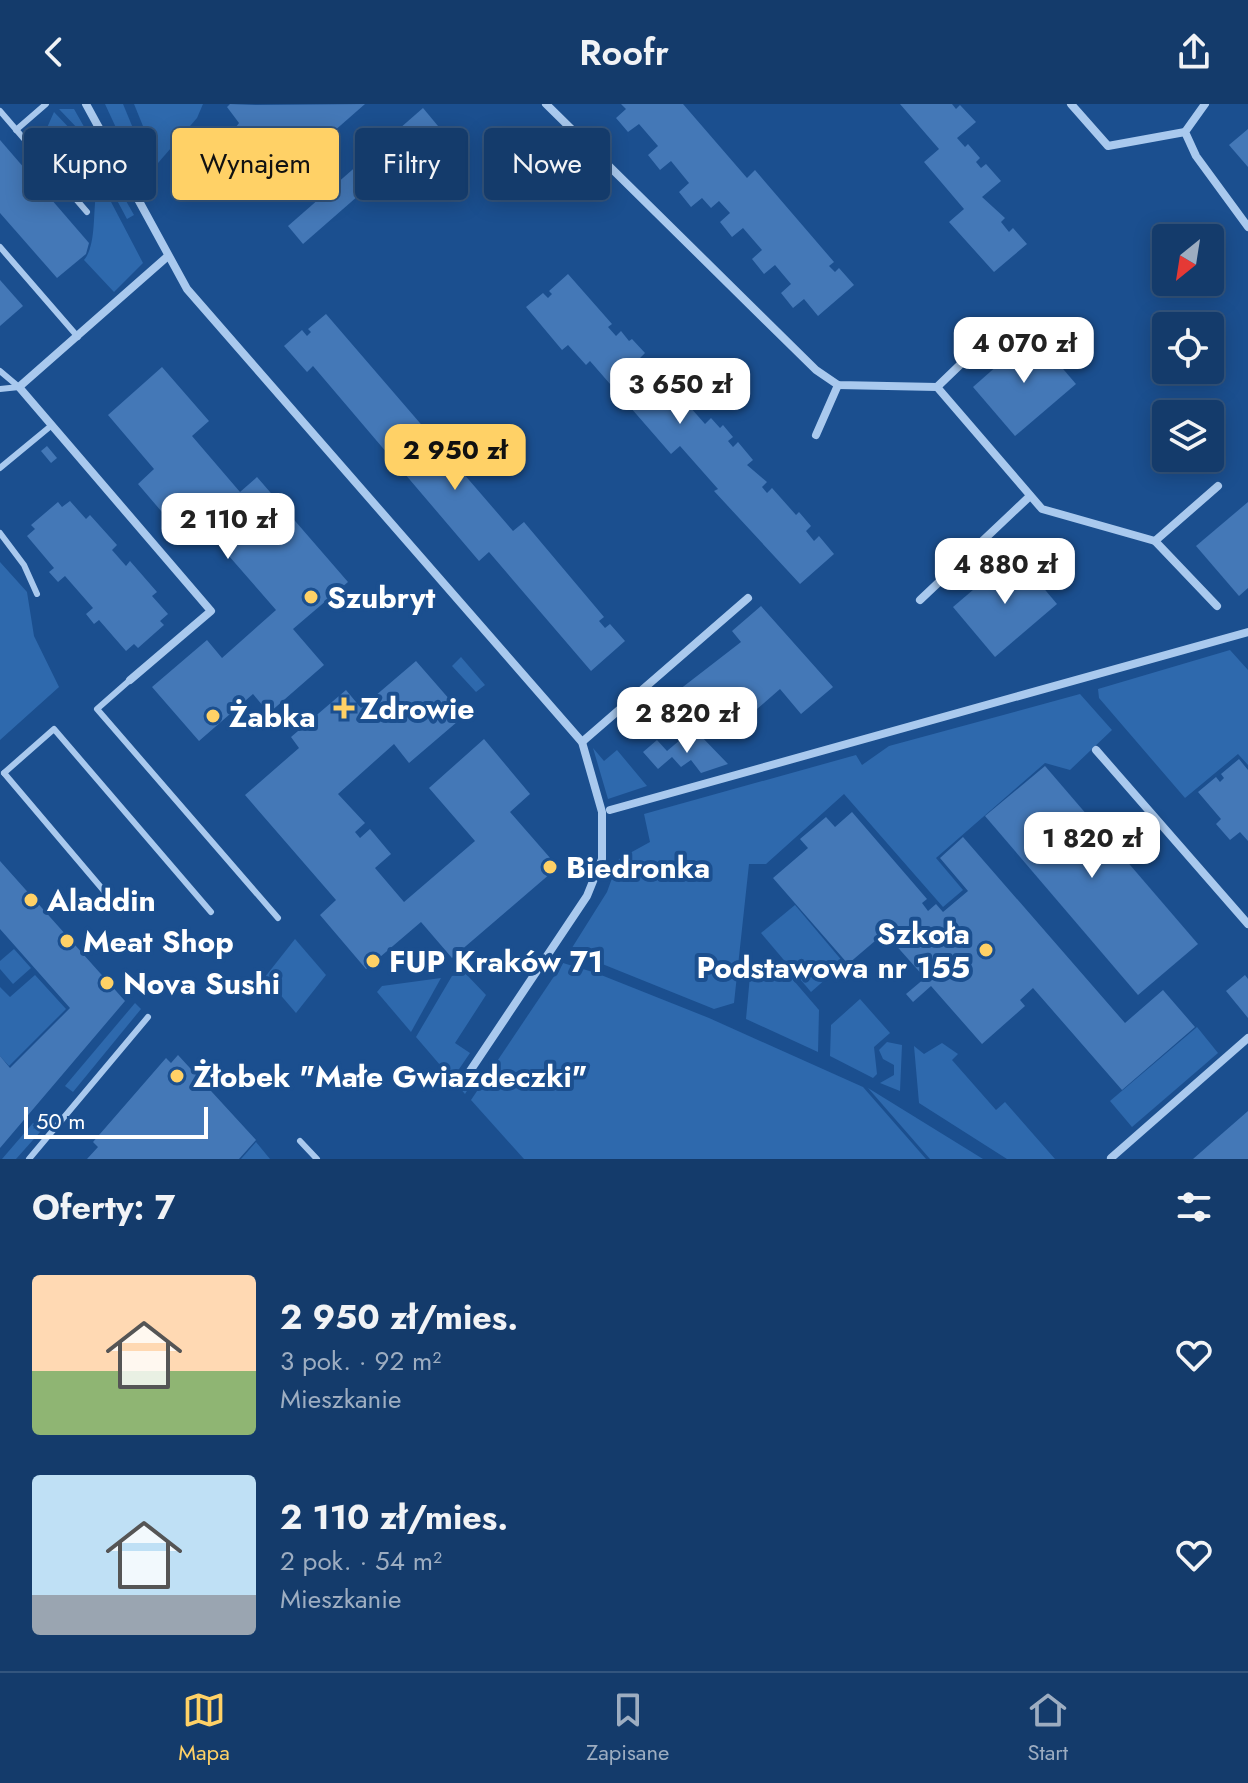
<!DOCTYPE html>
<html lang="pl">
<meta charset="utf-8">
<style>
:root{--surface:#143b6b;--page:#1d4271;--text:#f1f3f6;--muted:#9dadc1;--line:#33557e;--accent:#ffd166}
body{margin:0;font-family:Jost,sans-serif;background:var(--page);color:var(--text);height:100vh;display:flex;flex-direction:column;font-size:30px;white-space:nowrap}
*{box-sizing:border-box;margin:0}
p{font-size:26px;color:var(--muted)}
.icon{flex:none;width:44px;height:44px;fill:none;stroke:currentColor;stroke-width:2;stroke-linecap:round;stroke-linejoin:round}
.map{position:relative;height:1055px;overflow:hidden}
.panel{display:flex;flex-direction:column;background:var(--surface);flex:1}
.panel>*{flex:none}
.banner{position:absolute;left:24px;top:24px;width:800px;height:72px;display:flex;gap:16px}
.needle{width:52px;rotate:210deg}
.buttons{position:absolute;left:1152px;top:120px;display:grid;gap:16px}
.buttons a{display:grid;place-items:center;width:72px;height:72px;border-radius:8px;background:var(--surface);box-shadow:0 4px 20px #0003,0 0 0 2px var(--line);font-size:40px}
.scale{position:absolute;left:24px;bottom:20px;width:184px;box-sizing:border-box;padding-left:8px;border:4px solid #fff;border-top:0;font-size:22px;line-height:28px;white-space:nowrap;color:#fff;-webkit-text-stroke:6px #1b4f8f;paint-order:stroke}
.price{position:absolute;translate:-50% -68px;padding:0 18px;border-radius:16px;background:#fff;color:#222;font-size:26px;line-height:52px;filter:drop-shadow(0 2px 4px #0008)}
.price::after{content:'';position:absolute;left:50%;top:48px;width:24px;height:18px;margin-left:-12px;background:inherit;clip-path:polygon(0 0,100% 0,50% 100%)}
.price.active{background:var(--accent);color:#111}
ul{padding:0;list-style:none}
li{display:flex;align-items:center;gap:24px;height:200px;padding:0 32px}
li span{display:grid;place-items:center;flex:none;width:224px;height:160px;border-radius:8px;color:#555}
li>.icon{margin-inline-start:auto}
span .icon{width:96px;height:96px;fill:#fffc;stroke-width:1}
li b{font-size:34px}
h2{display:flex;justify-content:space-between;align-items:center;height:96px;padding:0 32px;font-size:34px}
.pill{padding:0 28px;border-radius:8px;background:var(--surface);box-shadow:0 4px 20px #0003,0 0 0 2px var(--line);font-size:28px;line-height:72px}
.pill.active{background:var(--accent);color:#111}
header{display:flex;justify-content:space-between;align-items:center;height:104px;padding:0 32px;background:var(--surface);font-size:36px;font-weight:600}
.tabs{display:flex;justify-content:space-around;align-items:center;height:112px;border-top:2px solid var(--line);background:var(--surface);font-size:22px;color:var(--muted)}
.tabs a{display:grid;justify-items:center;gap:4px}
.tabs .active{color:var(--accent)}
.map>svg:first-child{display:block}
.green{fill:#2e69ad}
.building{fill:#4478b7}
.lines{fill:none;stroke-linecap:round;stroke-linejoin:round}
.lane{stroke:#a9c9ee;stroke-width:6}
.street{stroke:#a9c9ee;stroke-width:8}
.poi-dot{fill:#ffd166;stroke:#1b4f8f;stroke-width:3}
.labels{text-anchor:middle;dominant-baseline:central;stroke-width:8;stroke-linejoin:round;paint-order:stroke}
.poi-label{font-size:30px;font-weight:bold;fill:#fff;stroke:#1b4f8f;text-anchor:start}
</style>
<header><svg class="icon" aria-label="back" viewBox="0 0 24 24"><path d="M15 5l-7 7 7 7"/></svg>Roofr<svg class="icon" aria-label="share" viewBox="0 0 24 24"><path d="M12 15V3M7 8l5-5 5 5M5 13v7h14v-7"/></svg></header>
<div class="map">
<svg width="1248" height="1055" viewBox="0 0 1248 1055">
<rect width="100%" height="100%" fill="#1b4f8f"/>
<g class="green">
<path d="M105,0h18l26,63 -11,-1 -7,-6z"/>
<path d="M134,0h69l-6,14 -39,45z"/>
<path d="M59,5h15l60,106 -7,4 -47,-88z"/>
<path d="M54,8l22,23 67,128 -29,29 -30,-32c12,-14 9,-46 12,-66l-47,-54 -3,-10z"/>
<path d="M0,458l27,30 7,44 25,51 -59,53z"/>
<path d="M1230,546l18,20v95l-10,-11 -53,44 -86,-100 -1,-9z"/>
<path d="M461,553l24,28 -9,7 -24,-26z"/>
<path d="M1080,590l32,36 -42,40 -25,-7 -109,95 27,32 -20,17 -99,-113 -78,70h-17l-15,139 -20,6 -144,-58 37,-59 12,-33 31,-17 -6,-28 212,-59 6,10 27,-19z"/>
<path d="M593,644l11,13 13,-11 30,36 -39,13z"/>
<path d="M795,801l49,58 -33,29 -50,-59z"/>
<path d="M295,835l31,36 -30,38 -31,-36z"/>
<path d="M14,845l17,19 -18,16 -13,-15v-8z"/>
<path d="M755,858l33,12 31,36 -1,42 -72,-33 5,-54z"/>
<path d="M563,859l33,10 113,45 154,69 63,72h-402l-53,-59z"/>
<path d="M466,870l20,21 -31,48 15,10 -15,22 15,11 -5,8 -49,-57 36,-61z"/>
<path d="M35,871l31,34 -57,57 -9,-10v-69l10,10z"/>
<path d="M441,874l-30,54 -34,-40 5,-6z"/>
<path d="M860,895l30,34 -16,14 3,27 -4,4 -43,-22 1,-31z"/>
<path d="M135,899l6,6 -68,83 -8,-6z"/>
<path d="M1197,923l21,26 -86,74 -22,-26z"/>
<path d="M887,938l15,3 -2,46 -20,-8 14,-8v-10l-11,-6 -4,-9z"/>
<path d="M942,939l16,11 -6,6 44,50 9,-8 50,57h-48l-88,-56 -5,-57 10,8z"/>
<path d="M868,984l115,71h-53z"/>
<path d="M33,1019l8,8 -25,28h-14z"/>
<path d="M256,1038l14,17h-29z"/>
</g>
<g class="building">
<path d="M230,0l26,1 109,-1 -105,92 -22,-28 -24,-11 25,-34 -12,-16z"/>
<path d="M621,0h62l64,74 8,-8 79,92 -5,4 6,6 4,-4 15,17 -36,31 -14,-17 -11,9 -12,-15 10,-9 -16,-19 -11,9 -12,-15 10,-9 -19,-22 -11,9 -12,-15 10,-9 -11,-12 -8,7 -9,-10 -11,9 -12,-15 10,-9 -18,-22 -11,9 -12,-15 10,-9 -19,-22 -11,8 -12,-14 10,-9z"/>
<path d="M900,0h52l4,5 4,-4 16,17 -19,16 8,9 3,-3 12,14 -4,4 5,6 5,-4 15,17 -19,16 23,21 -4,4 8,10 4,-4 14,16 -33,28 -45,-50 15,-13 -40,-47 15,-13z"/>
<path d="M423,4l15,18 -135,118 -15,-18z"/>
<path d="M1248,25v38l-19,-22z"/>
<path d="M0,36l89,103 -3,11 -29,24 -57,-65z"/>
<path d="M568,170l44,50 -4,3 8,9 5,-5 8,10 3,-2 13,14 -5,5 4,5 5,-4 16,19 -3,3 7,8 3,-3 13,14 -5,5 5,6 5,-4 15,17 6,-6 9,10 3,-3 10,12 -5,4 5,6 5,-5 15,18 -6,5 20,17 -5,5 5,6 5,-5 24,27 3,-3 12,14 -5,5 8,10 5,-5 15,18 -34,30 -86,-93 4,-2 -38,-43 -9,8 -81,-93 -4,4 -18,-20 -6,5 -36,-43 17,-14 5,5 4,-4 -3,-3z"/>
<path d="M0,176l23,26 -23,20z"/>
<path d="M326,210l187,217 11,-9 80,95 -5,4 6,7 5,-4 15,17 -34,30 -102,-119 -10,9 -166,-195 -6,6 -23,-26 18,-16 5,6 4,-4 -3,-3z"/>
<path d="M1033,230l43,50 -61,52 -42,-49z"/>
<path d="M162,263l47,54 -17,15 48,56 17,-15 91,105 -55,47 31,36 -55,48 -16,-19 -54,47 -47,-54 55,-47 15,18 54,-48 -75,-86 -16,15 -47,-55 16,-15 -46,-54z"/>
<path d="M47,342l10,12 -6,5 -10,-12z"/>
<path d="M70,397l16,18 4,-4 27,30 -5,5 14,16 4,-5 27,31 -5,4 16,18 -8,7 4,4 -26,23 -4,-4 -8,7 -27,-31 -5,4 -8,-10 7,-6 -28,-32 -7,6 -9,-10 5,-4 -27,-32 8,-7 -4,-4 27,-23 4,5z"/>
<path d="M1248,398v86l-9,8 -43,-50z"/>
<path d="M1015,450l42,50 -62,53 -42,-50z"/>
<path d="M761,502l72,81 -32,27 -21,-25 -23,20 -10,-11 -24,20 -10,-12 -23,20 -24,-26 75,-58 -9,-11z"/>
<path d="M416,557l48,55 -55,47 -15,-19 -56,50 27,29 -10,9 5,6 10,-9 21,25 -16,14 29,34 71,-61 -46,-53 55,-49 46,55 -20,18 48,55 -106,91 -31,-36 -55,47 -46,-54 16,-15 -91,-105 54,-47 -8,-11 55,-47 15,18z"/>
<path d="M699,630l29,30 -27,9 -10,-13 -10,7 -9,-10 -14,12 -15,-17 14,-12 10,11 13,-11 9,7z"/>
<path d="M1239,655l9,11v71l-8,-9 -10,8 -14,-16 5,-5 -23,-27 18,-15 4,5 4,-4 -3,-4z"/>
<path d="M1045,662l153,178 -60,51 -153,-179z"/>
<path d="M852,708l75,87 -5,4 6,8 8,-7 7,8 25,-21 -28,-33 23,-21 162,186 38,-33 32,37 -73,63 -89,-102 -13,12 5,6 -43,38 -51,-58 -18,16 -7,-8 19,-16 -32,-36 4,-3 -8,-10 -41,35 -75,-86 35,-30 -8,-9 26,-22 9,10z"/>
<path d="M0,757l125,140 -125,147v-92l10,12 60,-60 -70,-79z"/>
<path d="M1245,871l3,4v39l-22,-27z"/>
<path d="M178,951l78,85 -17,19h-152l11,-12 -5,-5 73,-84 5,5z"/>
<path d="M1248,1007v48h-55z"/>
</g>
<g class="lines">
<g class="lane">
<path d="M0,7l87,101"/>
<path d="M16,26l30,-26"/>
<path d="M0,143l78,90"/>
<path d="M0,267l19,16"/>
<path d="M0,285l19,-2"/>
<path d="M0,364l52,-43"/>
<path d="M0,429l24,32 13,29"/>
<path d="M130,576l-33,29 181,209"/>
<path d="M4,669l50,-44 157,183"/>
<path d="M4,669l117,138"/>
<path d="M300,1037l17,18"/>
<path d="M29,1055l119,-142"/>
</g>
<g class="street">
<path d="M86,0l101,185 395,453 20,70v47l-15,37 -123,184"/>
<path d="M546,0l270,266 22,15 99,2 105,122 113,32 62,65"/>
<path d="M1071,0l37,42 77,-14"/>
<path d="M1205,0l-20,28 11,24 52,71"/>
<path d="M937,283l54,-52"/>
<path d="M816,331l22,-50"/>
<path d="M1155,437l63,-55"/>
<path d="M920,496l110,-104"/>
<path d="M130,576l81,-69 -192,-224 149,-131"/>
<path d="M582,638l166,-144"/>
<path d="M1096,646l152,174"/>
<path d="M610,706l638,-178"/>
<path d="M1111,1054l137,-120"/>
</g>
</g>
<g class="poi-dot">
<circle cx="311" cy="493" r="8"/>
<path d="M340 592h8v8h8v8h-8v8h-8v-8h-8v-8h8z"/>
<circle cx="213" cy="612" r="8"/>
<circle cx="550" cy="763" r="8"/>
<circle cx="31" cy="796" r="8"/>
<circle cx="67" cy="837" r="8"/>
<circle cx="986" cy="846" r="8"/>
<circle cx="373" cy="857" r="8"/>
<circle cx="107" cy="879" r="8"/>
<circle cx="177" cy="972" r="8"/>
</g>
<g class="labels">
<g class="poi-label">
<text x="327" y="493">Szubryt</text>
<text x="360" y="604">Zdrowie</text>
<text x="229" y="612">Żabka</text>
<text x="566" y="763">Biedronka</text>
<text x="47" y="796">Aladdin</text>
<text x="970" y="829" text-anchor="end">Szkoła<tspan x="970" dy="34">Podstawowa nr 155</tspan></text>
<text x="83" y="837">Meat Shop</text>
<text x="389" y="857">FUP Kraków 71</text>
<text x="123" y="879">Nova Sushi</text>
<text x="193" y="972">Żłobek "Małe Gwiazdeczki"</text>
</g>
</g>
</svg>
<div class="buttons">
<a><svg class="needle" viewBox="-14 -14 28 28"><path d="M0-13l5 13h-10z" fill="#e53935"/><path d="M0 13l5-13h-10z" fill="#9dadc1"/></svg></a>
<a><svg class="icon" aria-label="locate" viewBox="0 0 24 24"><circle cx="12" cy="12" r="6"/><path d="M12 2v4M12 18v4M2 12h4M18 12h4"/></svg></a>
<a><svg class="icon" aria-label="layers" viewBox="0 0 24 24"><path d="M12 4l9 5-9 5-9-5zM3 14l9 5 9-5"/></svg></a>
</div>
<div class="scale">50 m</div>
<b class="price" style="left:1024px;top:281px">4 070 zł</b>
<b class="price" style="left:680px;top:322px">3 650 zł</b>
<b class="price active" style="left:455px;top:388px">2 950 zł</b>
<b class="price" style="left:228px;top:457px">2 110 zł</b>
<b class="price" style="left:1005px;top:502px">4 880 zł</b>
<b class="price" style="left:687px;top:651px">2 820 zł</b>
<b class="price" style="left:1092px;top:776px">1 820 zł</b>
<div class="banner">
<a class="pill">Kupno</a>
<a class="pill active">Wynajem</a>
<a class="pill">Filtry</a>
<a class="pill">Nowe</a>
</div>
</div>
<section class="panel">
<h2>Oferty: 7<svg class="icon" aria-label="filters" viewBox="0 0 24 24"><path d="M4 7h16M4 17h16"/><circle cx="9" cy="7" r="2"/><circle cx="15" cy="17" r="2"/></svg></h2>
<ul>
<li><span style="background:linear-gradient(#ffd9b3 60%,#8fb573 0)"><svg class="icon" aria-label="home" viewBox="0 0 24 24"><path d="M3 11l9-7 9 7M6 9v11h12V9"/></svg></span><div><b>2 950 zł/mies.</b><p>3 pok. · 92 m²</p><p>Mieszkanie</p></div><svg class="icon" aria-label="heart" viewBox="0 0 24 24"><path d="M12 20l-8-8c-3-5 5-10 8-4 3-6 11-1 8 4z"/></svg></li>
<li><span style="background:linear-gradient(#bfe0f5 75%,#9aa5b1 0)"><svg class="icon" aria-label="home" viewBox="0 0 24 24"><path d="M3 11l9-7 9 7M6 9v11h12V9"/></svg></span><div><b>2 110 zł/mies.</b><p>2 pok. · 54 m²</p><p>Mieszkanie</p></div><svg class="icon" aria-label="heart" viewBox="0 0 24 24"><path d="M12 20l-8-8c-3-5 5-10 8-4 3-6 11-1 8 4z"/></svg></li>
</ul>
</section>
<nav class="tabs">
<a class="active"><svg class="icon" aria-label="map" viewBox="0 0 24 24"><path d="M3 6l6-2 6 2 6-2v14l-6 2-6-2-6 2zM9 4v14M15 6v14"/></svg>Mapa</a>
<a><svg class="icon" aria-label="saved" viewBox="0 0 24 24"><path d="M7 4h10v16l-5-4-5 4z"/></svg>Zapisane</a>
<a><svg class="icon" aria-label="home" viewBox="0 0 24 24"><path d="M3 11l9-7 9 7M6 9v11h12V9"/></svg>Start</a>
</nav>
